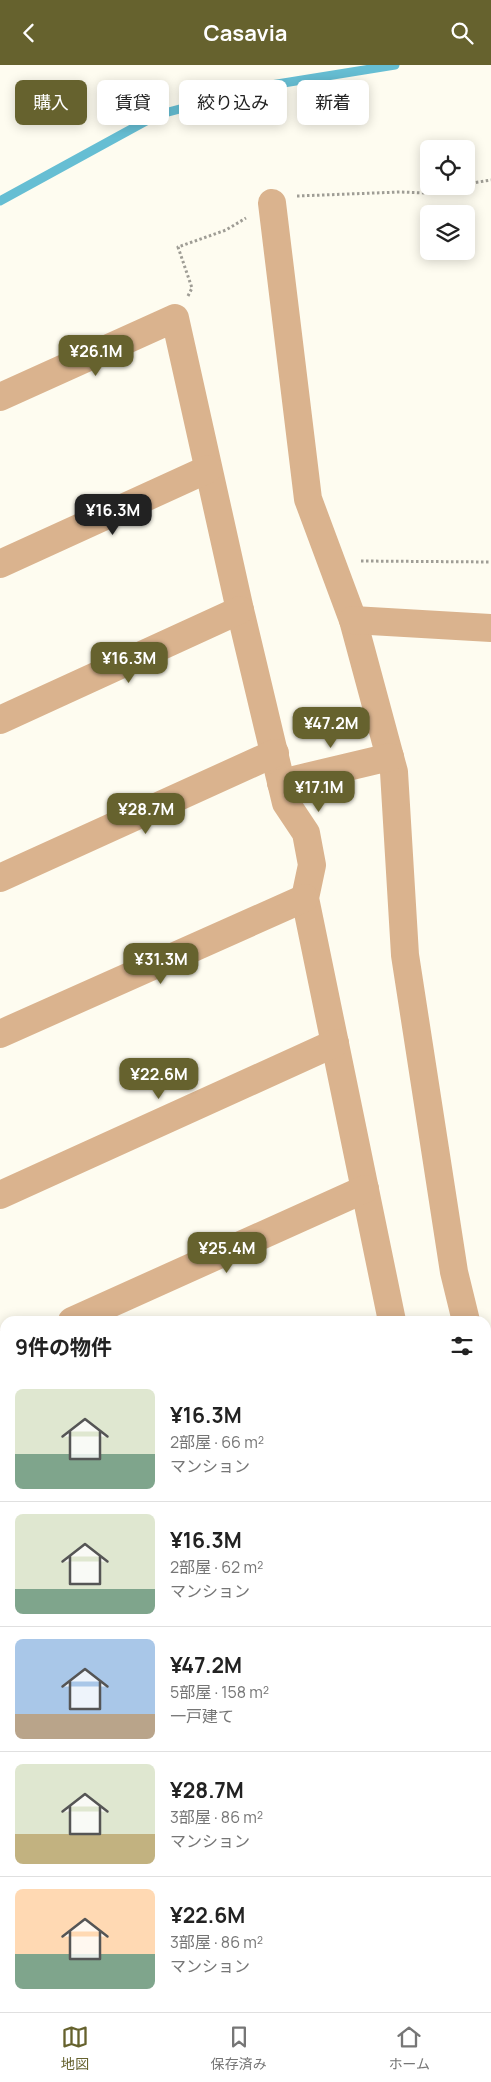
<!DOCTYPE html>
<html lang="ja">
<meta charset="utf-8">
<style>
:root{--surface:#fff;--page:#f6f6f6;--text:#222;--muted:#767676;--line:#e0e0e0;--accent:#66622e}
body{margin:0;font-family:Manrope,"Noto Sans JP",sans-serif;background:var(--page);color:var(--text);height:100vh;display:flex;flex-direction:column;font-size:19px;white-space:nowrap}
*{box-sizing:border-box;margin:0}
p{font-size:16px;color:var(--muted)}
.icon{flex:none;width:28px;height:28px;fill:none;stroke:currentColor;stroke-width:2;stroke-linecap:round;stroke-linejoin:round}
.map{position:relative;flex:1;overflow:hidden}
.details{position:absolute;left:0px;top:1251px;width:491px;height:696px;display:flex;flex-direction:column;background:var(--surface);border-radius:15px 15px 0 0;box-shadow:0 2px 12px #0003}
.details>*{flex:none}
.hud{position:absolute;left:15px;top:15px;width:461px;height:45px;display:flex;gap:10px}
.controls{position:absolute;left:420px;top:75px;display:grid;gap:10px}
.controls a{display:grid;place-items:center;width:55px;height:55px;border-radius:8px;background:var(--surface);box-shadow:0 2px 12px #0003;font-size:25px}
.price{position:absolute;translate:-50% -42px;padding:0 11px;border-radius:10px;background:var(--accent);color:#fff;font-size:16px;line-height:32px;filter:drop-shadow(0 1px 2px #0008)}
.price::after{content:'';position:absolute;left:50%;top:30px;width:15px;height:11px;margin-left:-8px;background:inherit;clip-path:polygon(0 0,100% 0,50% 100%)}
.price.current{background:#222;color:#fff}
ul{padding:0;list-style:none}
li{display:flex;align-items:center;gap:15px;height:125px;padding:0 15px}
li+li{border-top:1px solid var(--line)}
li span{display:grid;place-items:center;flex:none;width:140px;height:100px;border-radius:8px;color:#555}
li>.icon{margin-inline-start:auto}
span .icon{width:60px;height:60px;fill:#fffc;stroke-width:1}
li b{font-size:21px}
h2{display:flex;justify-content:space-between;align-items:center;height:60px;padding:0 15px;font-size:21px}
.tag{padding:0 18px;border-radius:8px;background:var(--surface);box-shadow:0 2px 12px #0003;font-size:18px;line-height:45px}
.tag.current{background:var(--accent);color:#fff}
header{display:flex;justify-content:space-between;align-items:center;height:65px;padding:0 15px;background:var(--accent);color:#fff;font-size:22px;font-weight:700}
.dock{display:flex;justify-content:space-around;align-items:center;height:70px;border-top:1px solid var(--line);background:var(--surface);font-size:14px;color:var(--muted)}
.dock a{display:grid;justify-items:center;gap:2px}
.dock .current{color:var(--accent)}
.map>svg:first-child{display:block}
.lines{fill:none;stroke-linecap:round;stroke-linejoin:round}
.stream{stroke:#66bed3;stroke-width:9}
.path{stroke:#9f9d95;stroke-width:3;stroke-dasharray:2.5 2.5;stroke-linecap:butt}
.minor{stroke:#dab38e;stroke-width:28}
.highway{stroke:#a1600e;stroke-width:28}
</style>
<header><svg class="icon" aria-label="back" viewBox="0 0 24 24"><path d="M15 5l-7 7 7 7"/></svg>Casavia<svg class="icon" aria-label="search" viewBox="0 0 24 24"><circle cx="10" cy="10" r="6"/><path d="M15 15l6 6"/></svg></header>
<div class="map">
<svg width="491" height="1947" viewBox="0 0 491 1947">
<rect width="100%" height="100%" fill="#fefcf0"/>
<g class="lines">
<path class="stream" d="M0,136l157,-86 114,-30 124,-20"/>
<g class="path">
<path d="M466,119l25,-4"/>
<path d="M297,131l103,-4 26,1 32,-7"/>
<path d="M188,231l4,-8 -14,-41 48,-17 20,-12"/>
<path d="M361,496l130,1"/>
</g>
<g class="minor">
<path d="M272,138l36,296 45,121 41,152 11,183 49,317 12,49"/>
<path d="M0,332l175,-79 65,292 46,193 20,30 6,32 -7,33 87,423"/>
<path d="M0,499l208,-95"/>
<path d="M353,555l138,8"/>
<path d="M0,655l240,-110"/>
<path d="M281,718l109,-26"/>
<path d="M0,813l275,-125"/>
<path d="M0,969l305,-136"/>
<path d="M0,1130l335,-152"/>
<path d="M72,1256l293,-132"/>
<path d="M0,1279l5,10"/>
<path d="M486,1335l5,19"/>
<path d="M486,1399l5,-1"/>
<path d="M0,1585l5,-3"/>
<path d="M0,1660l5,10"/>
<path d="M373,1947l1,-5"/>
</g>
<g class="highway">
<path d="M486,1541l5,-2"/>
<path d="M486,1579l5,-2"/>
<path d="M0,1780l5,-3"/>
<path d="M0,1827l5,-2"/>
</g>
</g>
</svg>
<div class="controls">
<a><svg class="icon" aria-label="locate" viewBox="0 0 24 24"><circle cx="12" cy="12" r="6"/><path d="M12 2v4M12 18v4M2 12h4M18 12h4"/></svg></a>
<a><svg class="icon" aria-label="layers" viewBox="0 0 24 24"><path d="M12 4l9 5-9 5-9-5zM3 14l9 5 9-5"/></svg></a>
</div>
<b class="price" style="left:96px;top:312px">¥26.1M</b>
<b class="price current" style="left:113px;top:471px">¥16.3M</b>
<b class="price" style="left:129px;top:619px">¥16.3M</b>
<b class="price" style="left:331px;top:684px">¥47.2M</b>
<b class="price" style="left:319px;top:748px">¥17.1M</b>
<b class="price" style="left:146px;top:770px">¥28.7M</b>
<b class="price" style="left:161px;top:920px">¥31.3M</b>
<b class="price" style="left:159px;top:1035px">¥22.6M</b>
<b class="price" style="left:227px;top:1209px">¥25.4M</b>
<div class="hud">
<a class="tag current">購入</a>
<a class="tag">賃貸</a>
<a class="tag">絞り込み</a>
<a class="tag">新着</a>
</div>
<section class="details">
<h2>9件の物件<svg class="icon" aria-label="filters" viewBox="0 0 24 24"><path d="M4 7h16M4 17h16"/><circle cx="9" cy="7" r="2"/><circle cx="15" cy="17" r="2"/></svg></h2>
<ul>
<li><span style="background:linear-gradient(#dfe7d0 65%,#7fa58c 0)"><svg class="icon" aria-label="home" viewBox="0 0 24 24"><path d="M3 11l9-7 9 7M6 9v11h12V9"/></svg></span><div><b>¥16.3M</b><p>2部屋 · 66 m²</p><p>マンション</p></div></li>
<li><span style="background:linear-gradient(#dfe7d0 75%,#7fa58c 0)"><svg class="icon" aria-label="home" viewBox="0 0 24 24"><path d="M3 11l9-7 9 7M6 9v11h12V9"/></svg></span><div><b>¥16.3M</b><p>2部屋 · 62 m²</p><p>マンション</p></div></li>
<li><span style="background:linear-gradient(#a9c7e8 75%,#b9a48a 0)"><svg class="icon" aria-label="home" viewBox="0 0 24 24"><path d="M3 11l9-7 9 7M6 9v11h12V9"/></svg></span><div><b>¥47.2M</b><p>5部屋 · 158 m²</p><p>一戸建て</p></div></li>
<li><span style="background:linear-gradient(#dfe7d0 70%,#c2b280 0)"><svg class="icon" aria-label="home" viewBox="0 0 24 24"><path d="M3 11l9-7 9 7M6 9v11h12V9"/></svg></span><div><b>¥28.7M</b><p>3部屋 · 86 m²</p><p>マンション</p></div></li>
<li><span style="background:linear-gradient(#ffd9b3 65%,#7fa58c 0)"><svg class="icon" aria-label="home" viewBox="0 0 24 24"><path d="M3 11l9-7 9 7M6 9v11h12V9"/></svg></span><div><b>¥22.6M</b><p>3部屋 · 86 m²</p><p>マンション</p></div></li>
</ul>
</section>
</div>
<nav class="dock">
<a class="current"><svg class="icon" aria-label="map" viewBox="0 0 24 24"><path d="M3 6l6-2 6 2 6-2v14l-6 2-6-2-6 2zM9 4v14M15 6v14"/></svg>地図</a>
<a><svg class="icon" aria-label="saved" viewBox="0 0 24 24"><path d="M7 4h10v16l-5-4-5 4z"/></svg>保存済み</a>
<a><svg class="icon" aria-label="home" viewBox="0 0 24 24"><path d="M3 11l9-7 9 7M6 9v11h12V9"/></svg>ホーム</a>
</nav>
